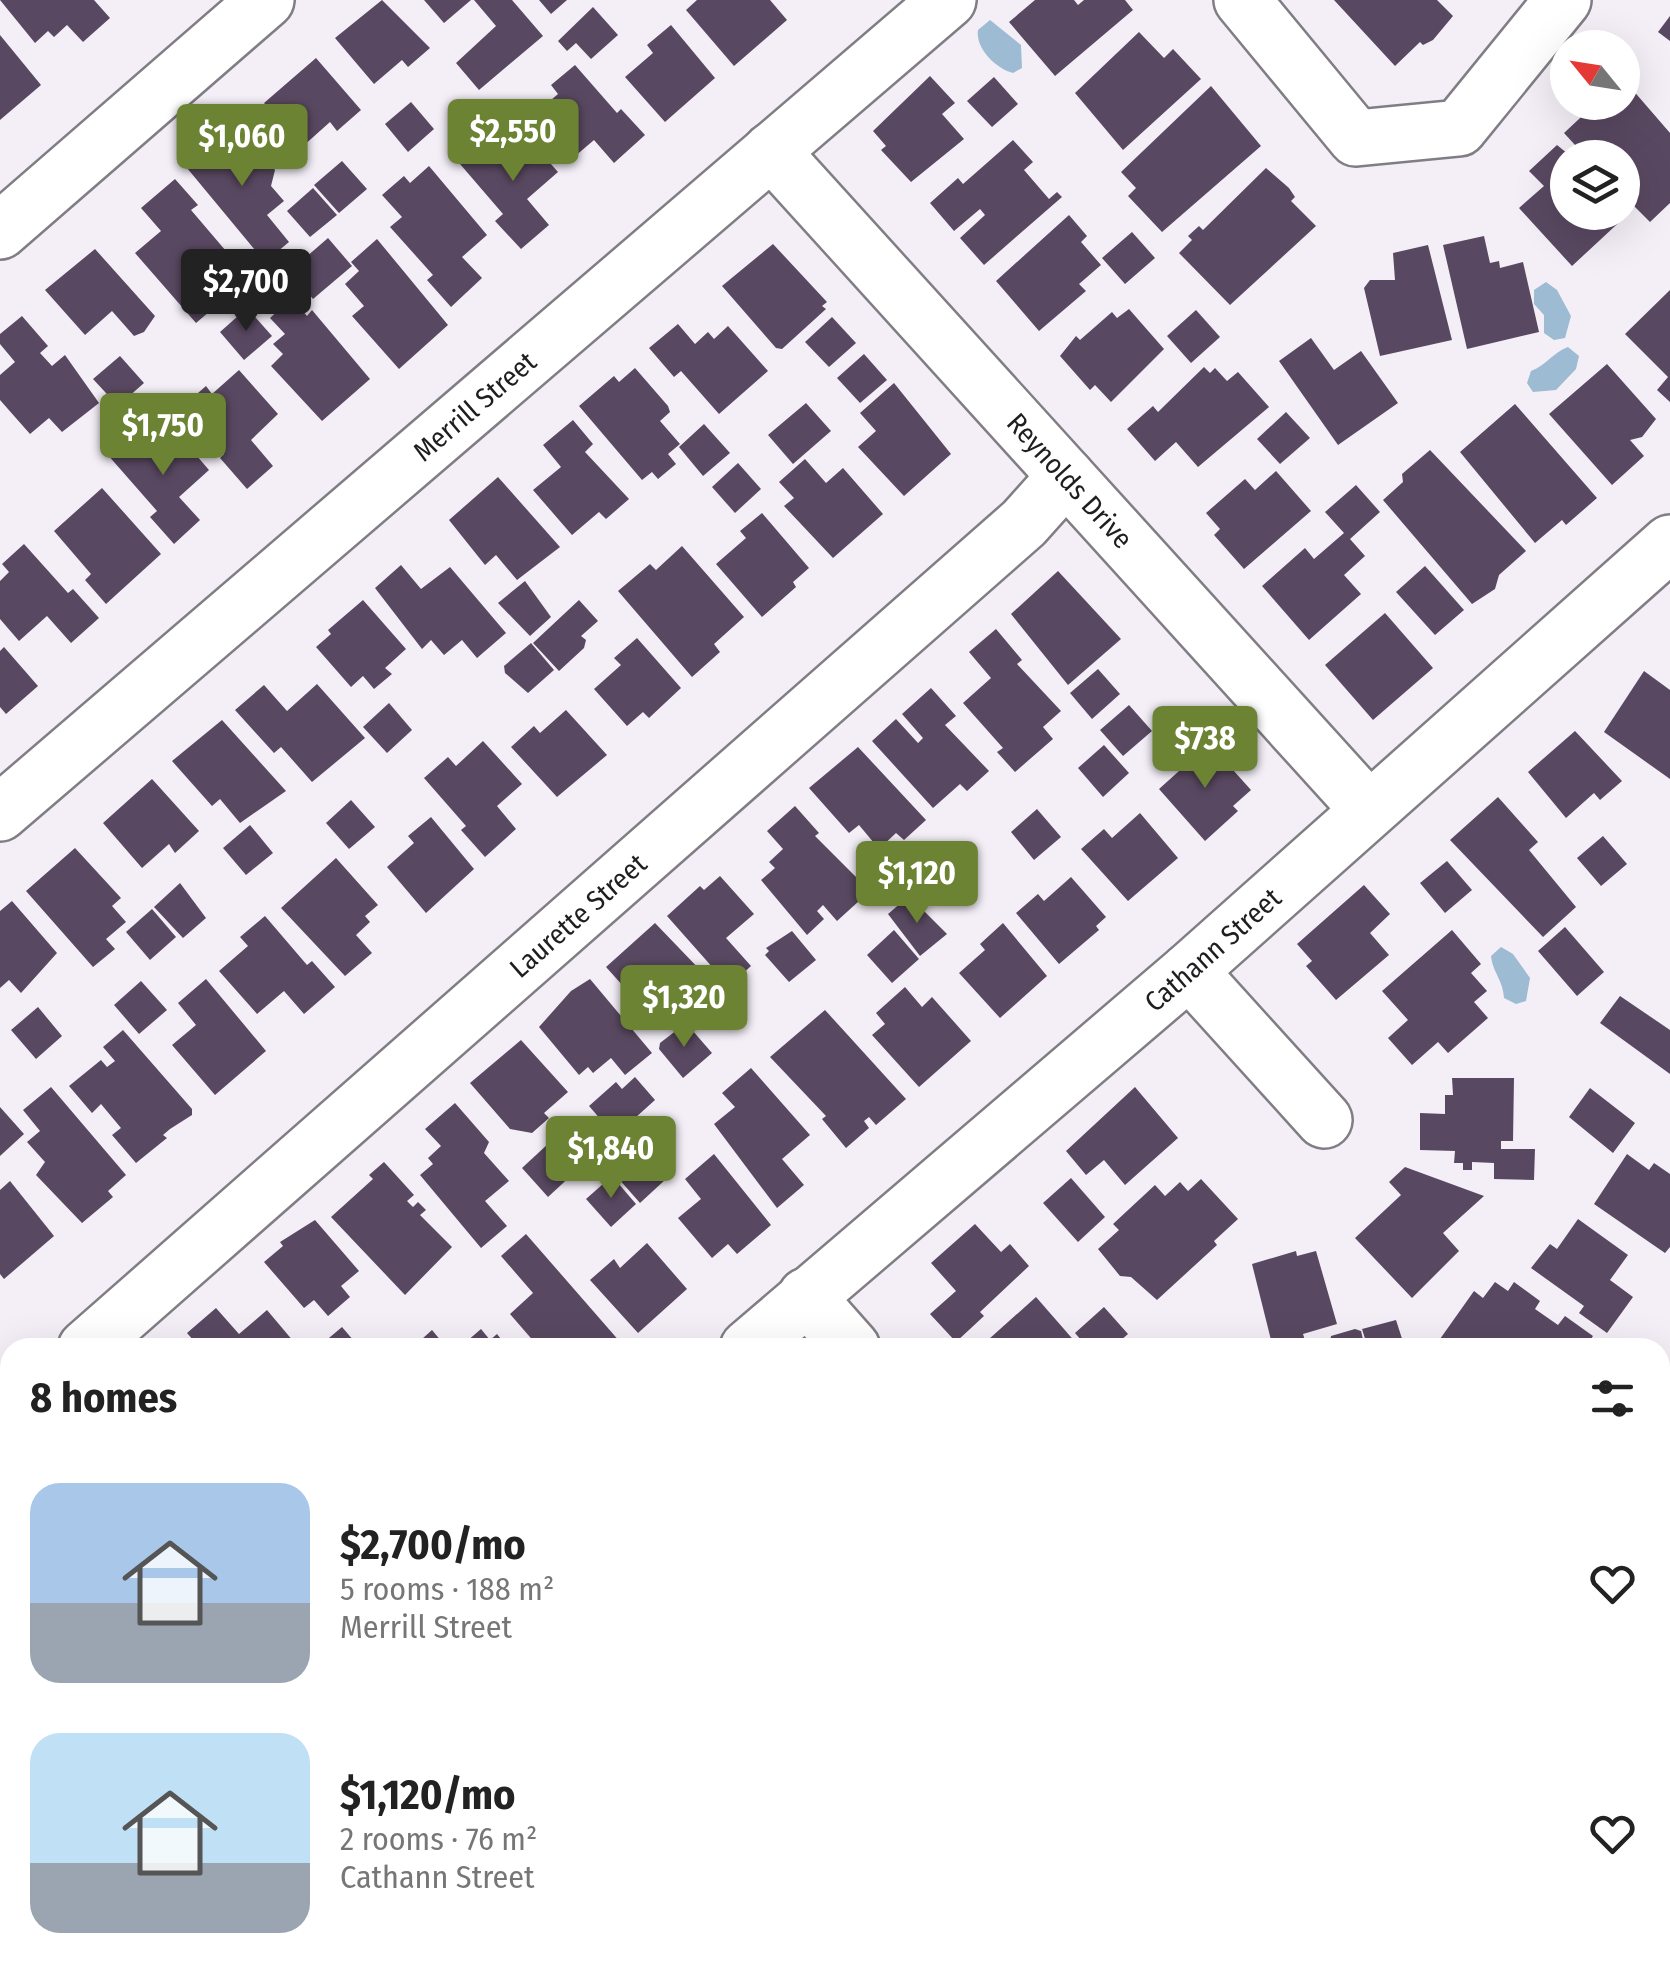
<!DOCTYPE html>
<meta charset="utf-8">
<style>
:root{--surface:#fff;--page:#f2f2f2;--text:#222;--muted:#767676;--accent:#6d8334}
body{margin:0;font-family:"Fira Sans Condensed",sans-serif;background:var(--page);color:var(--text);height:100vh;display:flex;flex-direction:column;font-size:38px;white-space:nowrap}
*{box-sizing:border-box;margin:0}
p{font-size:32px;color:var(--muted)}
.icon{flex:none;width:55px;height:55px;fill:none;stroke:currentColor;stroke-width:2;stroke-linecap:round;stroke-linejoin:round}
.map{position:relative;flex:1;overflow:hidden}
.sheet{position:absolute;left:0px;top:1338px;width:1670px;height:642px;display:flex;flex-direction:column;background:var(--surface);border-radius:30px 30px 0 0;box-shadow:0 10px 40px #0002}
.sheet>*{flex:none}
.needle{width:65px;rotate:300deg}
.buttons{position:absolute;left:1550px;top:30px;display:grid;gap:20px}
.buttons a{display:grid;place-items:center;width:90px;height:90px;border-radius:50%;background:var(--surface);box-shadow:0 10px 40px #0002;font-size:50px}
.price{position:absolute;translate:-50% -85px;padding:0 22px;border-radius:10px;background:var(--accent);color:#fff;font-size:32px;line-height:65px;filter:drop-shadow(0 2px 5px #0008)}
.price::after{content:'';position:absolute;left:50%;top:60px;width:30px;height:22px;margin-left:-15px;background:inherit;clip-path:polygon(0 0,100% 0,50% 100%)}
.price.current{background:#222;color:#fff}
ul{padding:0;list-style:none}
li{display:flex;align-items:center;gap:30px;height:250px;padding:0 30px}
li span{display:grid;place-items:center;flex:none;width:280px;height:200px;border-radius:30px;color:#555}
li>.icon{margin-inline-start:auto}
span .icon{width:120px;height:120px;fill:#fffc;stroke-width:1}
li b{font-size:42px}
h2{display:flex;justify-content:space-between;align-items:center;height:120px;padding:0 30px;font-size:42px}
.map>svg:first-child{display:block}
.water{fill:#9dbbd2}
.building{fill:#594861}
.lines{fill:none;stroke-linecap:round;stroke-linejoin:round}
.minor-casing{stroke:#817d84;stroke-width:60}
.major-casing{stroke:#aa6338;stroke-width:60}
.minor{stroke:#fff;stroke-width:55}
.major{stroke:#f9b88f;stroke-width:55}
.labels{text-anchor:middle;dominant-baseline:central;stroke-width:10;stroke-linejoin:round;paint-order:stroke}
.street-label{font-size:28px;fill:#1f1d20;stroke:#f4eff7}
</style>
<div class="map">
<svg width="1670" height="1979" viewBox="0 0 1670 1979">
<rect width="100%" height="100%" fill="#f4eff7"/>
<g class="water">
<path d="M990,20l31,25 1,23 -9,5c-17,-4 -38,-25 -35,-43z"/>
<path d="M1546,282l11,8 14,26 -6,22 -11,2 -10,-7v-18l-10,-11v-14z"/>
<path d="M1568,347l11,9 -3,13 -20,21 -23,2 -6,-9 4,-12c16,-6 21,-18 37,-24z"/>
<path d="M1501,947l12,7 17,24 -4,23 -10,3 -12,-6c-1,-18 -11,-25 -13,-42z"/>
</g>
<g class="building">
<path d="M0,0h94l16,18 -27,24 -16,-17 -13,12 -6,-6 -13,12z"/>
<path d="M382,0l48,48 -22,19 -6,-7 -28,24 -39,-46z"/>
<path d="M424,0h47l-27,23z"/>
<path d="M474,0h38l31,36 -64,54 -23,-27 40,-37z"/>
<path d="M539,0h28l-16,14z"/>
<path d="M697,0h73l17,20 -53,46 -48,-56z"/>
<path d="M1035,0h39l4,5 6,-5h41l8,10 -78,66 -46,-54z"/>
<path d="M1334,0h103l16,16 -20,24 -10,5 -3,-3 -25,24z"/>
<path d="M593,7l25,28 -27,24 -15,-16 -9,8 -9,-10z"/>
<path d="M1670,16v25l-12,-9z"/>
<path d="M671,25l44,53 -50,44 -40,-45 28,-24 -6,-8z"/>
<path d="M1139,32l25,26 9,-9 28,30 -78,71 -48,-57z"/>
<path d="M0,35l41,50 -41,35z"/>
<path d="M316,58l45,52 -24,21 -7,-9 -28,25 -38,-44z"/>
<path d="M575,65l42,48 4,-4 24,26 -31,28 -20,-23 -27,23 -38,-44 29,-25 -7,-9z"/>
<path d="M930,76l25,27 -13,11 22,25 -53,43 -30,-32 5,-4 -13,-15z"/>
<path d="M994,77l24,27 -26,23 -25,-26z"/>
<path d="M1625,81l45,52v70l-20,19 -28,-28v-36h-35l-23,-25 30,-28 3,3 6,-6h19z"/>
<path d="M1211,86l50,60 -99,86 -34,-36 8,-8 -15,-16z"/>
<path d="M411,102l23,27 -26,23 -23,-28z"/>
<path d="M235,123l40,47 -4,16 13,15 -17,14 22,27 -24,20 -78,-94z"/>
<path d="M519,128l39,44 -31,27 22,26 -28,24 -26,-28 8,-7 -43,-50 23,-19 7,8z"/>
<path d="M1013,140l20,22 -9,8 25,29 8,-7 5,5 -78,68 -24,-27 25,-23 -5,-6 -26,22 -24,-28 28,-25 5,6z"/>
<path d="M1557,145l16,13h-5v54l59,3 -55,51 -53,-58 25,-22 -15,-15z"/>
<path d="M342,161l25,28 -28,24 -25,-28z"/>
<path d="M429,166l58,69 -25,22 20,21 -31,29 -24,-27 6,-5 -43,-48 12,-10 -20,-22 22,-19 6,7z"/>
<path d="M1266,168l23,20 6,9 -4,4 25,25 -86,79 -51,-52 13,-13 -4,-4 11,-10 4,4z"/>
<path d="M175,179l23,26 -7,5 58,68 -53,45 -61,-70 26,-22 -20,-23z"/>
<path d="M313,188l24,27 -27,22 -23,-26z"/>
<path d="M1069,215l18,21 -6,6 20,23 -22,19 7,7 -47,40 -43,-50z"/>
<path d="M1132,232l23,26 -30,26 -23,-26z"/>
<path d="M1484,236l6,27 9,-2 1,7 23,-6 16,70 -72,17 -24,-104z"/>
<path d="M328,238l24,28 -39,33 -23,-28z"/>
<path d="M377,239l71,86 -49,44 -47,-53 12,-10 -19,-22 14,-13 -8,-9z"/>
<path d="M773,244l54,58 -5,4 4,3 -44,40 -6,-1 -54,-62z"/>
<path d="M1428,245l24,95 -72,16 -16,-68 6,-8h25l-2,-27z"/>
<path d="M95,249l60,67 -11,16 -10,4 -22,-25 -27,24 -40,-45z"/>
<path d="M1670,290v112l-13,-12 11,-13 -43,-43z"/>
<path d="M292,298l15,18 5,-6 58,69 -48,42 -51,-55 12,-12 -10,-10 12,-10 -15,-16z"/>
<path d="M247,308l25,28 -28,24 -24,-28z"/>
<path d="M1129,309l35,40 -53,53 -16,-17 -5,5 -30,-34 16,-20 4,4 32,-28 5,6z"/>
<path d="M1196,310l24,27 -29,26 -24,-27z"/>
<path d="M22,316l26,30 -8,7 12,13 13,-11 34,48 -37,29 -13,-14 -19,16 -30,-34v-25l15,-13 -15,-18v-10z"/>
<path d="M832,317l24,26 -27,24 -24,-25z"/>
<path d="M678,324l17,20 13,-12 6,7 14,-13 40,45 -49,43 -38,-43 -7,6 -25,-29z"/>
<path d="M1311,338l23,32 27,-19 37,52 -60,42 -59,-84z"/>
<path d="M864,354l23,26 -27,23 -23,-25z"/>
<path d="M120,356l24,27 -26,23 -25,-27z"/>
<path d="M1607,364l49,55 -14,18 -12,3 14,16 -32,29 -63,-71z"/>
<path d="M1204,367l6,6 5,-5 12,13 11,-9 31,35 -71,60 -22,-25 -21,19 -28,-32 26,-23 5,6z"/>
<path d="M635,368l33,38 2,6 -10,9 20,23 -12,10 8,10 -18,15 -6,-7 -10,8 -63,-74 35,-30 5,6z"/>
<path d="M239,370l39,44 -27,26 22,26 -26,23 -27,-31 4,-4 -42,-47 24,-21 6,8z"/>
<path d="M894,383l57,71 -47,42 -46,-49 18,-16 -16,-18z"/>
<path d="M806,403l25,28 -38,33 -25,-29z"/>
<path d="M1515,404l82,94 -31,27 -4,-5 -27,23 -75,-91z"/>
<path d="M1286,412l24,26 -30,26 -23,-25z"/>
<path d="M573,420l20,24 -8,8 44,47 -23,20 -7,-7 -27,23 -39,-45 28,-23 -18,-22z"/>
<path d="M704,424l26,29 -27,23 -24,-29z"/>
<path d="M171,426l38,44 -30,27 21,23 -26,24 -24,-27 7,-6 -50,-57 23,-20 15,16z"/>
<path d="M1430,450l96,101 -27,24 -4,14 -23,15 -89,-104 20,-18 -1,-8z"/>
<path d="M805,459l21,24 17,-15 40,46 -50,44 -49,-52 10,-8 -15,-16z"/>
<path d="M738,463l23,26 -26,24 -23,-26z"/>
<path d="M1276,471l35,40 -67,58 -30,-34 6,-6 -14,-16 39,-34 10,11z"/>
<path d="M498,477l62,70 -43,33 -21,-25 -11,10 -36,-45z"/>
<path d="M1356,485l24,27 -30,27 15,17 -21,19 17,19 -52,46 -47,-54 43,-38 9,11 30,-26 -19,-21z"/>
<path d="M102,488l59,66 -55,50 -21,-24 6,-6 -37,-43z"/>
<path d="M762,513l47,55 -16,14 3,5 -34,30 -46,-53 30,-26 -6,-7z"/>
<path d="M24,544l44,49 5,-4 26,29 -28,25 -24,-27 -28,25 -19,-22v-38l9,-9 -7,-8z"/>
<path d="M682,546l62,71 -30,27 6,8 -28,25 -74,-86 32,-27 6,6z"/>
<path d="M401,565l20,24 29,-22 56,66 -29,25 -15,-18 -18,15 -13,-15 -9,9 -47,-61z"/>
<path d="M1425,566l39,44 -29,25 -39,-43z"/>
<path d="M1058,571l63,68 -53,46 -57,-71z"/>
<path d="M525,581l26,36 -21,19 -32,-33z"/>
<path d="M363,600l43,49 -21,19 7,6 -18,15 -11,-13 -12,11 -35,-40 15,-13 -3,-4z"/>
<path d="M579,600l19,21 -17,15 5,4 -2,8 -25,23 -26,-28z"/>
<path d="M1385,613l48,55 -60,52 -48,-55z"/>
<path d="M996,629l26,31 -5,4 44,47 -18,16 10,12 -38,33 -18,-20 6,-4 -40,-45 28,-25 -22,-26z"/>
<path d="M637,638l44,50 -32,30 -6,-6 -16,14 -33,-37 27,-24 -7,-7z"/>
<path d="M531,643l23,27 -26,23 -23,-20 -1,-7z"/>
<path d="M4,647l34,39 -32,28 -6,-7v-56z"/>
<path d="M1098,669l22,25 -28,25 -22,-26z"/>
<path d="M1644,671l26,19v89l-66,-47z"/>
<path d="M317,684l48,54 -53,44 -31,-35 -7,6 -39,-43 29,-25 23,26z"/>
<path d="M931,688l25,28 -11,9 44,46 -22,20 -7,-7 -27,24 -61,-67 24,-22 22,24 5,-5 -21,-24z"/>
<path d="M389,703l23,27 -25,23 -24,-26z"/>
<path d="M1129,705l23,26 -29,25 -23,-26z"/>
<path d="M566,710l41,45 -50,42 -46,-50 23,-21 6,7z"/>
<path d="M222,720l64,71 -46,32 -20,-24 -8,7 -40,-45z"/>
<path d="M1575,731l47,50 -22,19 -6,-7 -28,25 -38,-46z"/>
<path d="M483,741l39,43 -25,22 19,23 -31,28 -24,-27 5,-4 -42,-48 24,-21 8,9z"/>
<path d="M1104,745l25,28 -26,24 -25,-29z"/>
<path d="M858,747l68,73 -22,20 -8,-7 -17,16 -20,-24 -10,8 -40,-45z"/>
<path d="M1189,747l15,15 12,-11 35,39 -18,16 5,5 -33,30 -46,-52 20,-18 -7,-9z"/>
<path d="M152,779l47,52 -24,22 -6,-9 -27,24 -39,-45z"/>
<path d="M1498,797l40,45 -9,8 47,57 -33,30 -93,-97z"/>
<path d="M351,800l24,27 -26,22 -23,-26z"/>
<path d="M795,806l24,27 -4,3 55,55 -33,30 -14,-16 -6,6 7,8 -17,16 -46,-55 14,-12 -6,-6 14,-13 -16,-18z"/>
<path d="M1037,809l24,28 -27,23 -23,-28z"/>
<path d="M1140,813l38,45 -50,43 -47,-52 23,-20 8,9z"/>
<path d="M431,817l43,52 -48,44 -39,-46 27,-24 -6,-7z"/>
<path d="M250,825l23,28 -27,22 -23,-27z"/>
<path d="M1603,836l24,28 -26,22 -24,-28z"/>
<path d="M75,848l46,50 -9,8 14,16 -20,17 9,10 -22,18 -67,-76z"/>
<path d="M887,850l25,28 -26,23 -25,-28z"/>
<path d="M336,858l42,47 -13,11 5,6 -14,13 16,18 -27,23 -64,-68z"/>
<path d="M1447,861l25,29 -27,23 -25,-30z"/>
<path d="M720,876l34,38 -28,24 25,28 -22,20 -62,-70 33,-30 4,4z"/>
<path d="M1071,877l35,40 -10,9 3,4 -40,34 -43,-51 22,-19 6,7z"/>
<path d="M180,883l26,35 -23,20 -29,-31z"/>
<path d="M1364,885l26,29 -20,19 19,22 -53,45 -30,-34 6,-5 -15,-17z"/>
<path d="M909,896l38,38 -27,22 -32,-42z"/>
<path d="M12,901l45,52 -36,40 -12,-13 -9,8v-77z"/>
<path d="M152,909l24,28 -26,23 -24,-28z"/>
<path d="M265,916l42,49 5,-4 23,26 -31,27 -20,-23 -27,23 -38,-43 29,-25 -8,-9z"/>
<path d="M655,923l49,51 -24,21 -7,-7 -41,32 -11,-13 12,-10 -27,-30z"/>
<path d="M1003,923l44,53 -47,42 -41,-45 26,-23 -5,-6z"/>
<path d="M1565,927l39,45 -27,24 -39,-45z"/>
<path d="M894,930l25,29 -27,24 -25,-28z"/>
<path d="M1452,930l29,34 -10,9 16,18 -13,11 14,16 -40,35 -10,-11 -26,23 -24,-27 20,-18 -26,-29z"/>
<path d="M792,931l24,29 -27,22 -24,-27 4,-4 -3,-3z"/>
<path d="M206,979l60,72 -51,44 -43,-50 24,-20 -18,-22z"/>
<path d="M590,979l62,74 -27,22 -14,-17 -18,15 -5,-6 -9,8 -40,-48 32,-36z"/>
<path d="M141,981l26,29 -28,24 -25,-29z"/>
<path d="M905,987l17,20 10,-10 39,44 -52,46 -47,-52 13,-11 -9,-11z"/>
<path d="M1620,996l50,34v44l-70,-51z"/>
<path d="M38,1007l24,29 -26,23 -25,-29z"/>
<path d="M825,1010l81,89 -30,26 -7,-8 -5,4 5,7 -23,20 -24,-29 4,-3 -56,-59z"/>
<path d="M686,1023l26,30 -29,25 -24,-29 1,-6z"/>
<path d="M123,1030l69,79v6l-22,14 -7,6 4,3 -31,25 -24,-28 9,-7 -20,-24 -9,9 -23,-27 32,-26 6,7 8,-6 -12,-14z"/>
<path d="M521,1040l47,52 -24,21 5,5 -17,15 -22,-4 -40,-46z"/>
<path d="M751,1068l59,67 -28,24 22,26 -27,23 -63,-84 21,-17 -13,-14z"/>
<path d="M635,1077l20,23 -40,36 -26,-30 27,-24 6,7z"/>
<path d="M1452,1078h62l-1,63h-12v8h34l-1,31 -40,-1v-16l-22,-1v8h-9v-7h-9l1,-12 -35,-1v-37l25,1v-19h8z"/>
<path d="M51,1087l75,88 -18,16 5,6 -31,26 -46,-48 9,-13 -18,-20 13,-11 -17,-21z"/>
<path d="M1135,1087l43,51 -53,47 -21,-25 -18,15 -20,-24z"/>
<path d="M1590,1088l45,35 -22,30 -44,-36z"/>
<path d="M455,1103l34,39 -5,11 25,28 -24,20 22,25 -26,22 -61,-73 13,-11 -5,-6 13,-12 -16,-17z"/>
<path d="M0,1107l24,27 -24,22z"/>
<path d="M630,1138l36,41 -26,24 -37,-42z"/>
<path d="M549,1143l26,29 -27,25 -26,-29z"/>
<path d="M714,1154l57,71 -34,29 -9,-10 -16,14 -34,-40 23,-19 -16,-20z"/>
<path d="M1627,1154l22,16 5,-7 16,11v73l-5,6 -71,-49z"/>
<path d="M384,1162l30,33 -7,6 6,6 5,-5 8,8 -6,5 32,32 -47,48 -74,-78 42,-38 -4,-4z"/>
<path d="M1405,1167l79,29 -41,37 16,18 -47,47 -57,-60 46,-43 -12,-13z"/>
<path d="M612,1176l24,28 -25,23 -25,-28z"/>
<path d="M1071,1178l34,39 -27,25 -35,-39z"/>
<path d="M1201,1179l37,40 -24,22 3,4 -60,55 -26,-23 -11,-1 -22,-27 21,-19 -6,-6 42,-39 10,11 15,-14 8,9z"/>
<path d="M10,1181l44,55 -50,43 -4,-5v-84z"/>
<path d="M1578,1219l50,36 -18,25 23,17 -26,36 -28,-20 5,-7 -53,-38 19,-24 7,5z"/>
<path d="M315,1220l44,51 -18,15 9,11 -22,19 -14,-16 -10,8 -40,-46 19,-16 -3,-4z"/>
<path d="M975,1224l26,28 9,-8 19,22 -49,46 4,4 -28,26 -26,-28 26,-23 -25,-28z"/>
<path d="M526,1234l95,109 -6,5h-83l4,-4 -26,-30 23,-21 -32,-37z"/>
<path d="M647,1243l40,46 -49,44 -48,-53 24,-21 6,9z"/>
<path d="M1296,1251l1,5 19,-5 21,73 -34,10 4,13 -34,1 -21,-84z"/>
<path d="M1495,1282l13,9 6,-9 26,19 -5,8 23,16 7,-9 28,20 -8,12h-132l-13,-9 34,-48 9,7z"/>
<path d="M1036,1297l41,47 -4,4h-94z"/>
<path d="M1104,1307l24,27 -16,14h-24l-13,-15z"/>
<path d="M216,1308l23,26 28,-24 32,38h-99l-13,-15z"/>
<path d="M1396,1320l9,28h-37l-6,-19z"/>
<path d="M342,1327l18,21h-43z"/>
<path d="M481,1329l9,11 7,-6 11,14h-49z"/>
<path d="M1355,1329l6,2 4,17h-36l2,-12z"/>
<path d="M432,1330l15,18h-35z"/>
<path d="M10,1483v48l-10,-12v-19z"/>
<path d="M0,1559l10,9v29l-5,6 -5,-4z"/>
<path d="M0,1637l10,9v23l-10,12z"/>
<path d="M1670,1745v72l-10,-7v-52z"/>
<path d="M0,1822l10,7v91l-10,-14z"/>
<path d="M1660,1845l10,7v84l-10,14z"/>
<path d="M206,1970h19l13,9h-39z"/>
<path d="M252,1970h84l-7,9h-64z"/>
<path d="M392,1970h32l-6,9h-14z"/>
<path d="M527,1970h69l12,9h-87z"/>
<path d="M1039,1970h74l-7,9h-54z"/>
</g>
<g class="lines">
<g class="minor-casing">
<g id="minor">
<path d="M1242,0l114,138 103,-10 104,-128"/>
<path id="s1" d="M771,151l597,658"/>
<path d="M0,231l266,-231"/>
<path id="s2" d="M0,813l948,-813"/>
<path d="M1189,971l135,149"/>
<path d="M806,1296l46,52"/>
<path id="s3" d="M86,1348l938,-825 42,-47"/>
<path id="s4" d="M748,1348l441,-377 481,-428"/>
<path d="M0,1423l10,-8"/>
<path d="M1660,1636l10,-14"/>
<path d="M1571,1970l15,9"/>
<path d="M111,1979l7,-9"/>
<path d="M733,1979l7,-9"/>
<path d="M1418,1979l6,-9"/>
</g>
</g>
<g class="major-casing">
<g id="major">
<path d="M1660,1474l10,-14"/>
<path d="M1300,1979l7,-9"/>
</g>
</g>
<use href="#minor" class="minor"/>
<use href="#major" class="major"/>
</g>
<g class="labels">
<g class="street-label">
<text stroke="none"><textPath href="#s2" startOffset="625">Merrill Street</textPath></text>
<text stroke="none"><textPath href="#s1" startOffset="445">Reynolds Drive</textPath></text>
<text stroke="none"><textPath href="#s3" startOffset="655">Laurette Street</textPath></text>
<text stroke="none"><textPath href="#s4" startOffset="612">Cathann Street</textPath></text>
</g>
</g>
</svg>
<div class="buttons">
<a><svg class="needle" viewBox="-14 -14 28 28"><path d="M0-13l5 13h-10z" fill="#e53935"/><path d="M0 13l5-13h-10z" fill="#767676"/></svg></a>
<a><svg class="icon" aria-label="layers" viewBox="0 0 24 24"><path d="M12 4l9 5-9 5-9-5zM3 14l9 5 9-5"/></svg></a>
</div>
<b class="price" style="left:513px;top:184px">$2,550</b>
<b class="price" style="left:242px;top:189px">$1,060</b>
<b class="price current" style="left:246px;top:334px">$2,700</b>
<b class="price" style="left:163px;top:478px">$1,750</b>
<b class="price" style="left:1205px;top:791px">$738</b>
<b class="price" style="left:917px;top:926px">$1,120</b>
<b class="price" style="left:684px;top:1050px">$1,320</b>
<b class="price" style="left:611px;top:1201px">$1,840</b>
<section class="sheet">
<h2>8 homes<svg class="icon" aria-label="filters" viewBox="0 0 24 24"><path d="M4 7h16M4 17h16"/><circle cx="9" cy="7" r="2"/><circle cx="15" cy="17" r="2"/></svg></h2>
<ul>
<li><span style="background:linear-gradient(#a9c7e8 60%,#9aa5b1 0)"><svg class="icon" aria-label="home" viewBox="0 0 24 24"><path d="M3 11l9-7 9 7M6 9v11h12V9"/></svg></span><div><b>$2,700/mo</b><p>5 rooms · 188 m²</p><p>Merrill Street</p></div><svg class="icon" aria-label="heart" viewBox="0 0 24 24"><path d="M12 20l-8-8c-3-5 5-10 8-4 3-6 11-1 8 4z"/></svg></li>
<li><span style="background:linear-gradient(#bfe0f5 65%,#9aa5b1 0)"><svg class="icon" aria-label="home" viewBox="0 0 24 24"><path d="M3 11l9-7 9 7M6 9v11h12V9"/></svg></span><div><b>$1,120/mo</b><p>2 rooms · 76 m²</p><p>Cathann Street</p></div><svg class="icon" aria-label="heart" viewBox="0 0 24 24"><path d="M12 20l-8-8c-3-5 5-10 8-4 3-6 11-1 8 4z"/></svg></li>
</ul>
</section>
</div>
